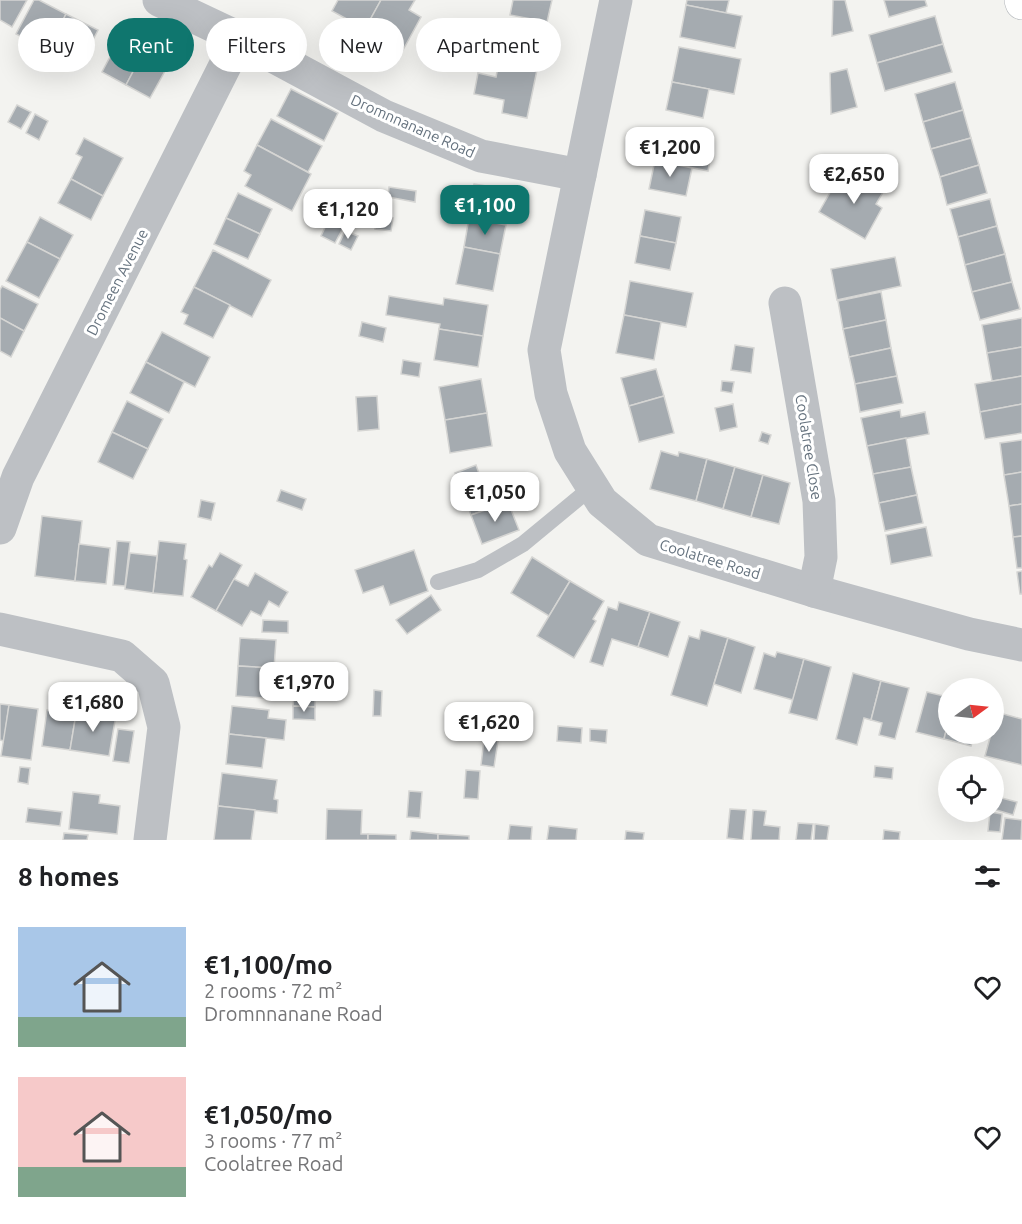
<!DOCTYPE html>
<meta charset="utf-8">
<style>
:root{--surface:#fff;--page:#f6f6f6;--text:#202124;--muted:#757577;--accent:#0f766e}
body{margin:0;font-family:Ubuntu,sans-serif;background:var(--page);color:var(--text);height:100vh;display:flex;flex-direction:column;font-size:22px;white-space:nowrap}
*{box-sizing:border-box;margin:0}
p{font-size:20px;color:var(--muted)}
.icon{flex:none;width:33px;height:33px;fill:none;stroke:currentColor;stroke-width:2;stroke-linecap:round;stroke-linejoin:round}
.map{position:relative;height:840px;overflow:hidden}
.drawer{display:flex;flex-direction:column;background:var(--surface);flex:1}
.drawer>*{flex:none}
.top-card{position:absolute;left:18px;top:18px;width:600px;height:54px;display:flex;gap:12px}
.needle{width:39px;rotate:75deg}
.fabs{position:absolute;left:938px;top:678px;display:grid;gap:12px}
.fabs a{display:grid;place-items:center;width:66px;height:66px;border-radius:50%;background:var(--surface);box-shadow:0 6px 24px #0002;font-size:30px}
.price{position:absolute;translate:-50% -51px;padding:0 14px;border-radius:12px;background:#fff;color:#222;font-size:20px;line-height:39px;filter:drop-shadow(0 2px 3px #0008)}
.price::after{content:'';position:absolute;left:50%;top:36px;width:18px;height:14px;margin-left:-9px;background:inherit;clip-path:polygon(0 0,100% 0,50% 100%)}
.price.selected{background:var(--accent);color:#fff}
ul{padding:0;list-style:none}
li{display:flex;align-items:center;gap:18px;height:150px;padding:0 18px}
li span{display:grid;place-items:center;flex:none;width:168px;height:120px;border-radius:0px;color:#555}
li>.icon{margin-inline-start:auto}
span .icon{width:72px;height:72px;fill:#fffc;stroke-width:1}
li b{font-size:26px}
h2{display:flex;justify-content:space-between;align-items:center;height:72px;padding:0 18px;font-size:26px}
.pill{padding:0 21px;border-radius:27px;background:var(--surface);box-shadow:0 6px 24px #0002;font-size:21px;line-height:54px}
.pill.selected{background:var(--accent);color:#fff}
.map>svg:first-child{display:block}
.building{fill:#a5abb0;stroke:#d5d5d3;stroke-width:1.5}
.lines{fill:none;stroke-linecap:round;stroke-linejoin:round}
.secondary-casing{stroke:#b2b6ba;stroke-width:34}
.lane{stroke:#bdc0c4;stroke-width:16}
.street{stroke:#bdc0c4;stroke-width:33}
.secondary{stroke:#fff;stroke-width:33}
.labels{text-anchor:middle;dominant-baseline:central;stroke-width:6;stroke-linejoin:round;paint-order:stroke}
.street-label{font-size:15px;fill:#65727e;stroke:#fff}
</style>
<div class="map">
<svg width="1022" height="840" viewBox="0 0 1022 840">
<rect width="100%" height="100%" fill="#f3f3f0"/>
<g class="building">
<path d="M0,0h27l-15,27 -12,-7z"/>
<path d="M34,0h5l27,14 -18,36 -32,-16z"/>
<path d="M338,0h43l-16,29 -33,-18z"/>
<path d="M381,0h34l-6,10 12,7 -18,33 -38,-21z"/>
<path d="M513,0h39l-5,22 -37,-7z"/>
<path d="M687,0h42l-3,13 -40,-8z"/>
<path d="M833,0h12l8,31 -21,5z"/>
<path d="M884,0h41l2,6 -38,11z"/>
<path d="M686,5l56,11 -7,32 -55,-11z"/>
<path d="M66,14l32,16 -19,37 -31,-17z"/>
<path d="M935,16l8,28 -66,19 -8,-28z"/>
<path d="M505,34l37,8 -5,28 -38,-8z"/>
<path d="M121,36l24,13 -19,36 -24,-13z"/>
<path d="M943,44l9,28 -67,19 -8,-28z"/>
<path d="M679,47l62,12 -7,35 -62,-12z"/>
<path d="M145,49l25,13 -20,36 -24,-13z"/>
<path d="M499,62l38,8 -10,48 -25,-5 2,-13 -30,-6 4,-21 18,4z"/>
<path d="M847,69l10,38 -26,7 -1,-41z"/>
<path d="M672,82l37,7 -6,29 -37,-8z"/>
<path d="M955,82l8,28 -40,12 -8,-28z"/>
<path d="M291,89l47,24 -14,28 -47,-25z"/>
<path d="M17,105l14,7 -10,17 -13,-7z"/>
<path d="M963,110l8,28 -40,11 -8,-27z"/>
<path d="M35,114l13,7 -9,19 -13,-7z"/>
<path d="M271,119l51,27 -14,26 -51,-27z"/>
<path d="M660,132l37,8 -2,10 16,4 -3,17 -53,-11z"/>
<path d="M84,138l39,20 -20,38 -32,-17 11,-22 -6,-3z"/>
<path d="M971,138l8,27 -39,12 -9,-28z"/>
<path d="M257,145l54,29 -19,37 -47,-25 6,-11 -7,-4z"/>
<path d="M655,160l37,8 -6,28 -37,-7z"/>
<path d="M979,165l8,28 -40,12 -7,-28z"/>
<path d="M854,172l31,17 -9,15 6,4 -17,31 -46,-27 17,-30 9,5z"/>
<path d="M71,179l32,17 -12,24 -33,-17z"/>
<path d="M474,184l38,6 -3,18 7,2 -2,13 -51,-9 2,-14 6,1z"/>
<path d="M389,187l27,4 -1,11 -27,-5z"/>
<path d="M238,193l34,16 -12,25 -34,-16z"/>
<path d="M990,199l7,27 -39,11 -8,-28z"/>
<path d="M645,210l36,7 -5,26 -36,-7z"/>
<path d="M377,216l16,2 -2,13 -16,-2z"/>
<path d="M40,217l33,18 -13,24 -33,-17z"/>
<path d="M226,218l34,16 -12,25 -34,-15z"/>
<path d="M469,218l37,7 -6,29 -36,-7z"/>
<path d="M328,221l15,7 -8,15 -14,-7z"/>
<path d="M997,226l8,28 -40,11 -7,-28z"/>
<path d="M345,231l13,5 -7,14 -12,-6z"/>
<path d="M640,236l36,7 -6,27 -35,-7z"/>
<path d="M27,242l33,17 -21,39 -33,-17z"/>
<path d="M464,247l36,7 -7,37 -37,-7z"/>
<path d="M213,250l58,30 -19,37 -58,-30z"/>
<path d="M1005,254l7,28 -40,10 -7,-27z"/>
<path d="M895,257l6,29 -64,14 -6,-31z"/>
<path d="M630,281l63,12 -7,34 -62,-12z"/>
<path d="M1012,282l8,27 -40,11 -8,-28z"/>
<path d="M2,286l36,18 -14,27 -24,-13v-28z"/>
<path d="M194,287l36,18 -17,33 -29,-14 4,-9 -7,-3z"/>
<path d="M881,292l5,28 -43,9 -5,-28z"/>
<path d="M389,296l54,9 1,-7 44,7 -5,31 -44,-7 1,-5 -54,-9z"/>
<path d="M624,315l37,7 -7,38 -38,-7z"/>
<path d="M0,318l24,13 -13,26 -11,-6z"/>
<path d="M1022,318v29l-35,6 -5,-28z"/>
<path d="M886,320l5,28 -42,9 -6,-28z"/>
<path d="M362,322l24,6 -3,14 -24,-6z"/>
<path d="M439,329l44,7 -5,31 -44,-7z"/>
<path d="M162,332l48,25 -15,30 -49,-25z"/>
<path d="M735,345l19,3 -3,25 -20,-3z"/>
<path d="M1022,347v29l-30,5 -5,-28z"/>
<path d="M891,348l6,28 -42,8 -6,-27z"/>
<path d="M403,360l18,3 -2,14 -18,-3z"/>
<path d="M146,362l38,20 -15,31 -39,-20z"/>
<path d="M656,369l8,27 -35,10 -8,-28z"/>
<path d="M897,376l6,27 -43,9 -5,-28z"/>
<path d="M1022,376v28l-42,8 -5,-28z"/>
<path d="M481,379l6,34 -42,7 -6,-33z"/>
<path d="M722,381l12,1 -2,11 -11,-2z"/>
<path d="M377,396l2,33 -21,2 -2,-34z"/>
<path d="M664,396l10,37 -35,9 -10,-36z"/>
<path d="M127,401l36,18 -15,30 -36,-17z"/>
<path d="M733,404l4,23 -17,4 -5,-23z"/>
<path d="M1022,404v29l-37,6 -5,-27z"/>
<path d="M900,410l1,7 24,-5 4,22 -62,12 -6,-28z"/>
<path d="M487,413l5,33 -42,7 -5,-33z"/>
<path d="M112,432l36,17 -15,30 -35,-17z"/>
<path d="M762,432l9,3 -3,9 -9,-3z"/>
<path d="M906,438l5,29 -38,7 -6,-28z"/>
<path d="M1022,440v32l-18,3 -4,-32z"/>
<path d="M661,451l17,5 1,-4 28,7 -11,42 -46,-12z"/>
<path d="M707,459l28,8 -12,42 -27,-8z"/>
<path d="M476,465l5,14 16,-6 11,29 -37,13 -16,-42z"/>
<path d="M735,467l28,8 -12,42 -28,-8z"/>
<path d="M911,467l6,28 -38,8 -6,-29z"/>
<path d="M1022,472v32l-13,2 -5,-31z"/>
<path d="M763,475l27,8 -11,41 -28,-7z"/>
<path d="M281,490l25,9 -4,11 -25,-9z"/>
<path d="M917,495l6,28 -38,8 -6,-28z"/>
<path d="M201,500l14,3 -4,17 -13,-3z"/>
<path d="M508,502l11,28 -37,14 -11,-29z"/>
<path d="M1022,504v32l-9,1 -4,-31z"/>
<path d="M42,516l40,5 -7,60 -40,-5z"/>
<path d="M926,527l6,29 -41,8 -5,-29z"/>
<path d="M1022,536v32h-5l-4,-31z"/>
<path d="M117,541l13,1 -5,44 -12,-1z"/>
<path d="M159,541l27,3 -2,15 3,1 -4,36 -30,-3z"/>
<path d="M79,544l31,4 -4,36 -31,-3z"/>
<path d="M414,550l14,41 -38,14 -7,-19 -20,7 -8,-23z"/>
<path d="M130,553l27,3 -4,37 -28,-4z"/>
<path d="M220,553l22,12 -26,46 -25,-14 18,-32 3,2z"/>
<path d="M532,557l38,24 -21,35 -38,-23z"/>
<path d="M1022,571v23h-2l-3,-22z"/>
<path d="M255,573l33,19 -9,15 -10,-6 -8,15 -10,-5 -9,15 -26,-15 18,-32 14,7z"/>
<path d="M570,581l34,20 -11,18 3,2 -22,37 -37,-22z"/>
<path d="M431,595l10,15 -34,24 -11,-14z"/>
<path d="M619,602l31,10 -12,35 -26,-8 -9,27 -13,-4 18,-55 9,3z"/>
<path d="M650,612l30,10 -12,35 -30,-10z"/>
<path d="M263,620l25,1v12l-26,-1z"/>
<path d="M701,630l27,8 -21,68 -36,-11 18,-59 10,3z"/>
<path d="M240,638l36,2 -2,28 -36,-2z"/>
<path d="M728,638l27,9 -14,46 -27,-9z"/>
<path d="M777,652l27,7 -11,41 -39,-11 10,-36 11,4z"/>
<path d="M804,659l27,8 -14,53 -28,-7z"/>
<path d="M238,666l54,3 -2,31 -54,-4z"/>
<path d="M853,673l28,8 -10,39 -7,-2 -7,27 -21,-6z"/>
<path d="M881,681l28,7 -14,51 -16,-4 3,-12 -11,-3z"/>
<path d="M374,690l8,1 -1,25h-8z"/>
<path d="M927,692l21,5v26l-4,16 -28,-7z"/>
<path d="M294,695l21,1v11l-22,-1z"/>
<path d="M0,704l9,1 -5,36 -4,-1z"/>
<path d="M9,705l29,4 -7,51 -30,-4z"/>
<path d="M232,706l37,4 -1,8 18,2 -2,20 -55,-6z"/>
<path d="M293,706l22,1v13l-22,-1z"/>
<path d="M47,710l29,4 -6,36 -28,-4z"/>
<path d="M90,711l26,4 -7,41 -39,-6 6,-36 13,3z"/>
<path d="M996,712l26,7v46l-37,-9 6,-22h2v-10z"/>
<path d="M948,723v11h26l-3,12 -27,-7z"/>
<path d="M558,726l24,2 -1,15 -24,-2z"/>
<path d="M118,729l16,2 -5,32 -16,-2z"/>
<path d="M590,729l17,1 -1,13 -16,-2z"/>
<path d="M229,734l37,4 -4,30 -36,-4z"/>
<path d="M484,739l14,2 -4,26 -13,-2z"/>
<path d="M875,766l18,2 -1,11 -18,-2z"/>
<path d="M20,767l10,1 -2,16 -10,-2z"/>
<path d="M466,770l14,1 -2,28 -14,-1z"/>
<path d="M222,773l55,7 -3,19 4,1 -1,13 -59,-7z"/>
<path d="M409,791l13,1 -2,26 -13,-1z"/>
<path d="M73,792l27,3 -1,8 21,3 -3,28 -48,-5z"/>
<path d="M994,796l23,6 -4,13 -20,-6z"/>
<path d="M218,806l37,4 -4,30h-37z"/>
<path d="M28,808l34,4 -2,14 -34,-4z"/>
<path d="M327,809l35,1 -1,24h7v6h-42z"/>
<path d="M730,809l16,1 -3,30 -16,-2z"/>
<path d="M753,810l13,1 -2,14 16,2 -1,13h-28z"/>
<path d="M990,812l12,2 -2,18 -12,-1z"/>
<path d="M1005,818l17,2 -1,20h-19z"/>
<path d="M798,823l15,1 -2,16h-15z"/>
<path d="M815,824l14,2 -2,14h-13z"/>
<path d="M510,825l22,2 -1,13h-23z"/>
<path d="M549,826l28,3 -1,11h-29z"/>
<path d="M884,830l16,2 -1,8h-16z"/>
<path d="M411,831l27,3v6h-28z"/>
<path d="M626,831l18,2 -1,7h-18z"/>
<path d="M64,833l24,2 -1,5h-24z"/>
<path d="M368,834l28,1v5h-28z"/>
<path d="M438,834l31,2v4h-31z"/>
</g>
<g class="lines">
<g class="secondary-casing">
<path id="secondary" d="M1021,0l1,3"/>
</g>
<path class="lane" d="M438,582l40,-12 45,-26 69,-57"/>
<g class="street">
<path d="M159,0l80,38 145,78 97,40 99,19"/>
<path d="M616,0l-72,350 7,44 19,57 32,51 46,38 166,51 155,43 53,11"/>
<path d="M785,303l34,198 2,56 -7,34"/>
<path d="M0,528l18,-51 221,-439"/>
<path d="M0,629l122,27 31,27 11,44 -14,113"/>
</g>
<use href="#secondary" class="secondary"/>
</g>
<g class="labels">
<g class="street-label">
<text transform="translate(413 126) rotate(24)">Dromnnanane Road</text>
<text transform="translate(117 282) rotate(-63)">Dromeen Avenue</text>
<text transform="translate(809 447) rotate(81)">Coolatree Close</text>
<text transform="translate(710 559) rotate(17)">Coolatree Road</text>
</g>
</g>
</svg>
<div class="fabs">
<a><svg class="needle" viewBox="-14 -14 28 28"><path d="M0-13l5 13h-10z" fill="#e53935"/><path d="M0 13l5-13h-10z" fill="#757577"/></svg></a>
<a><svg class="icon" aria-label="locate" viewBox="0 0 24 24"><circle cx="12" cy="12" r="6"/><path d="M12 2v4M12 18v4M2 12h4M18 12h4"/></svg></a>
</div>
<b class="price" style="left:670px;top:178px">€1,200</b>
<b class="price" style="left:854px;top:205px">€2,650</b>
<b class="price selected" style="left:485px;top:236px">€1,100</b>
<b class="price" style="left:348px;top:240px">€1,120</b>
<b class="price" style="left:495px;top:523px">€1,050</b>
<b class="price" style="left:304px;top:713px">€1,970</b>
<b class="price" style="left:93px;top:733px">€1,680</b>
<b class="price" style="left:489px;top:753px">€1,620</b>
<div class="top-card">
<a class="pill">Buy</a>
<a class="pill selected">Rent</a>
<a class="pill">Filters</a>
<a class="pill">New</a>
<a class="pill">Apartment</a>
</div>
</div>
<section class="drawer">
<h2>8 homes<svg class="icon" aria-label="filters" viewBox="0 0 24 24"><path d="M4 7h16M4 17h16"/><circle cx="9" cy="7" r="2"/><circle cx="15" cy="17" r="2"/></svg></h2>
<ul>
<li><span style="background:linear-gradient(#a9c7e8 75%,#7fa58c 0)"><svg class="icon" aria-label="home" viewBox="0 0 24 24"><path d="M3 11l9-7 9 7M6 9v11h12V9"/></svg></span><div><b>€1,100/mo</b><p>2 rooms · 72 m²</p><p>Dromnnanane Road</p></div><svg class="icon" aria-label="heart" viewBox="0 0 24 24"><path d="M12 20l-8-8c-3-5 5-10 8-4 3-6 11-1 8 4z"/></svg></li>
<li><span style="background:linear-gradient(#f6c9c9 75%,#7fa58c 0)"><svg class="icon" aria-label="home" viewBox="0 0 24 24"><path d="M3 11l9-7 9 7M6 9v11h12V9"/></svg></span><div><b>€1,050/mo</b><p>3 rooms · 77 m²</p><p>Coolatree Road</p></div><svg class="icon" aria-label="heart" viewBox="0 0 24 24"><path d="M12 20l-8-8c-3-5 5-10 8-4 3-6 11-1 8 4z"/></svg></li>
</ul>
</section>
